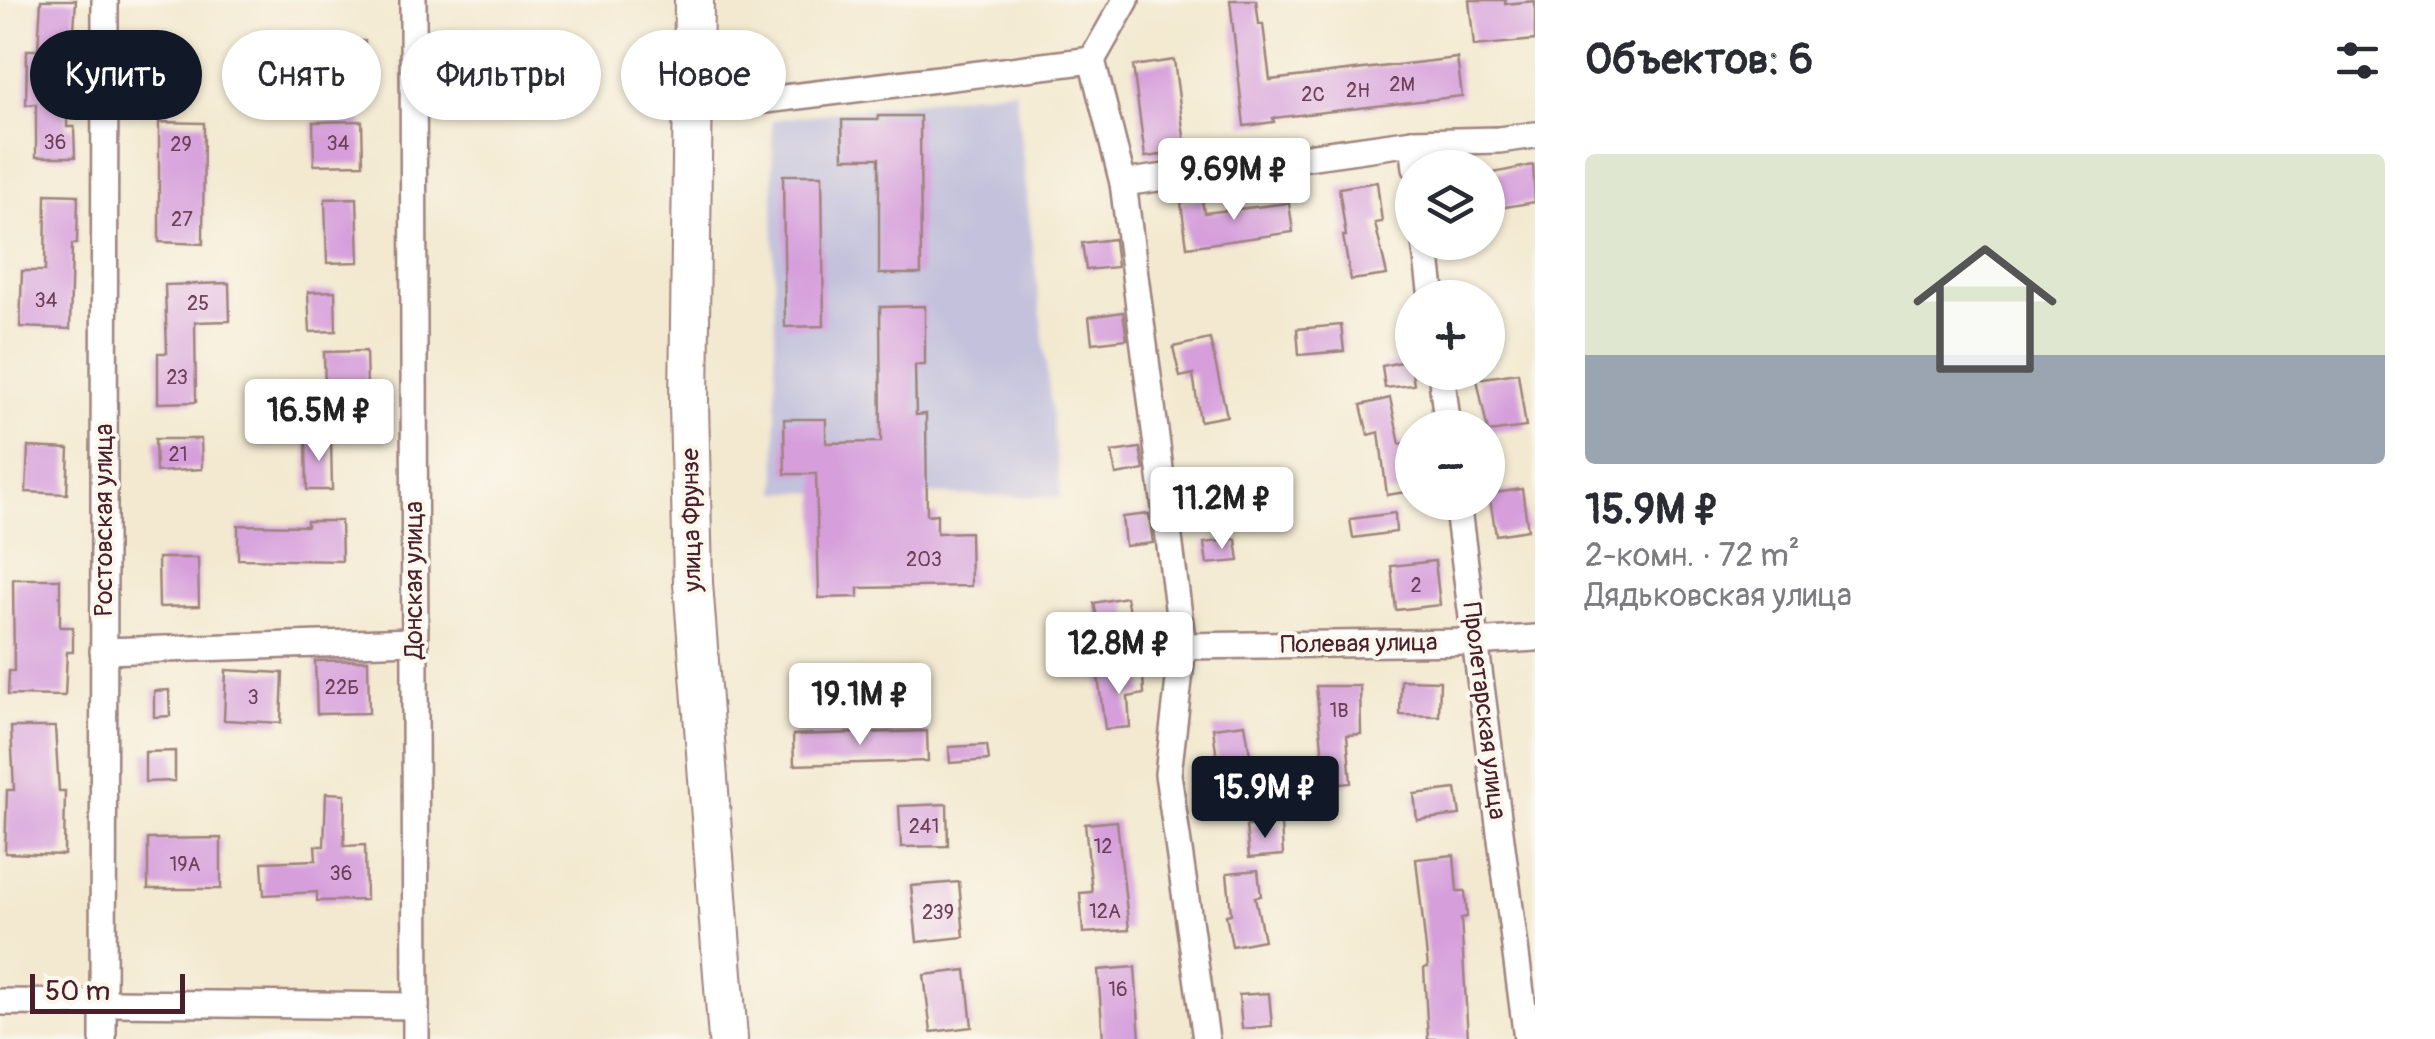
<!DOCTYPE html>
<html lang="ru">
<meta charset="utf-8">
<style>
:root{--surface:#fff;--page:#f7f7f7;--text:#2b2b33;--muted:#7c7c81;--accent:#111827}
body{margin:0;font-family:Pangolin,sans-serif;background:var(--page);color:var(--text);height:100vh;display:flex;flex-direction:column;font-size:38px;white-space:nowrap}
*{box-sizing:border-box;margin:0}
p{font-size:32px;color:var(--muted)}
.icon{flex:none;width:55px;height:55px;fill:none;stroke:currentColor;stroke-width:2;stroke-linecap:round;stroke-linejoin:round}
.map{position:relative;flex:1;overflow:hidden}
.side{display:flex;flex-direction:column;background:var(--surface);width:900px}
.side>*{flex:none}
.guide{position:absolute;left:30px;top:30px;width:950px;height:90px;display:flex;gap:20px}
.buttons{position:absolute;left:1395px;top:150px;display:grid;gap:20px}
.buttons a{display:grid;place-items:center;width:110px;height:110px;border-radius:50%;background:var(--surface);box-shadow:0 2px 8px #0004;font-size:50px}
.scale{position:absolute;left:30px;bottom:25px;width:155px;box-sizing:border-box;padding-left:10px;border:5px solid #4a1f2b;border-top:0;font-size:28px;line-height:35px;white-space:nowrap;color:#4a1f2b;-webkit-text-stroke:8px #fbf7ec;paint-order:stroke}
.price{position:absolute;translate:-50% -85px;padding:0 22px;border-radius:10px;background:#fff;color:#222;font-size:32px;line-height:65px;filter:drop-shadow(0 2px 5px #0008)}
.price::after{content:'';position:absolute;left:50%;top:60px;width:30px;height:22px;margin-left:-15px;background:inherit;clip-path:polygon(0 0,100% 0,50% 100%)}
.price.active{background:var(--accent);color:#fff}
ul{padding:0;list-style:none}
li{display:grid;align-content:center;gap:20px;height:530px;padding:0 50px}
li span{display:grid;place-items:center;height:310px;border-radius:10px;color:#555}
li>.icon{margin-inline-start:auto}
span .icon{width:180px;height:180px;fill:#fffc;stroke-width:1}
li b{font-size:42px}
h2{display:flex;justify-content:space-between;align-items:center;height:120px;padding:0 50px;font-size:42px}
.pill{padding:0 35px;border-radius:45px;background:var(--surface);box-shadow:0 2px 8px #0004;font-size:35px;line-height:90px}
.pill.active{background:var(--accent);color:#fff}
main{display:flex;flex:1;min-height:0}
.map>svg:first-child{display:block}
.industrial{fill:#c3c1db}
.building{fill:#d69fdc}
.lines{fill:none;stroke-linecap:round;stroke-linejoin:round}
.street-casing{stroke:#9e847e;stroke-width:30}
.primary-casing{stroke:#9e847e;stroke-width:42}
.street{stroke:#fff;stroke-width:25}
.primary{stroke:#fff;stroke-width:38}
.labels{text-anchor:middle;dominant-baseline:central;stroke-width:8;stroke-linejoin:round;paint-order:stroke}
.number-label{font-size:20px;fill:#6d3f57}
.street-label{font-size:25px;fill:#4a1f2b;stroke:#fbf7ec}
</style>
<main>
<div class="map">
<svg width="1535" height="1039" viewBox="0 0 1535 1039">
<rect width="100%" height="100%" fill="#fbf7ec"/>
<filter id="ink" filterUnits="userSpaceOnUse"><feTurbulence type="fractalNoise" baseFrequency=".01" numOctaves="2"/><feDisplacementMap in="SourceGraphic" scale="20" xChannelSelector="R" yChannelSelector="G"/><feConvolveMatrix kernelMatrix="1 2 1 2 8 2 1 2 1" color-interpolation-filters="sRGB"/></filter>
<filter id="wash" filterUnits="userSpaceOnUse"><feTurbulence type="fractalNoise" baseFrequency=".0048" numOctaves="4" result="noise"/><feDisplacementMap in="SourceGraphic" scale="40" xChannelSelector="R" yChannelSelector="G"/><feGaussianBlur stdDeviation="2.25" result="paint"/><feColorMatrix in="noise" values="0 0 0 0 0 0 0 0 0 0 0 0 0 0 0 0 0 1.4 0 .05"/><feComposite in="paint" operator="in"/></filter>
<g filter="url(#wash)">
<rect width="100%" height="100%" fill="#f3e9d0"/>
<path class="industrial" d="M1015,89l46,408 -284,-5 -5,-372z"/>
<g id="blocks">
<g class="building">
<path d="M41,0h35l-2,29 -5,-1 -2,99h7l1,30h-39v-53l-10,1 1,-55h11z"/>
<path d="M1230,0h26l3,24h4l7,56 187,-22 5,38 -189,22 1,4 -30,4z"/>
<path d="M1469,0h36v4l30,-3v39l-61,6z"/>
<path d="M329,41h36v45l-37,-1z"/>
<path d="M1174,60l12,92 -41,5 -12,-91z"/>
<path d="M878,116h42l1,158h-42v-116h-36l-1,-38h36z"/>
<path d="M362,121l1,43 -49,1 -1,-43z"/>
<path d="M159,122l45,1 -1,121 -44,-2z"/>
<path d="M1533,165l2,37 -47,8v-36z"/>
<path d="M783,175h39l2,151 -39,1z"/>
<path d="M1377,182l5,40 -7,1 12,52 -36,5 -8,-44h3l-7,-48z"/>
<path d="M46,194l32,1 -1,49h-5l-2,85 -50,-2 2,-56h23z"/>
<path d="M357,198l2,64 -32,1 -2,-64z"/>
<path d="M1202,199l2,14 85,-10 4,29 -106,15 -6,-45z"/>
<path d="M1114,239l3,28 -31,3 -4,-27z"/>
<path d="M229,283l1,38 -35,1 1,80 -38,1v-50h9l-2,-68z"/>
<path d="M335,291l1,40 -26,1 -2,-40z"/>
<path d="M925,306v59h-10l1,50 10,-1 1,101 10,-1v19l33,-1 1,54 -113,2v9l-39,1 -3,-124h-31l-1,-55h42v24l55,-1 -1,-135z"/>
<path d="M1123,312l4,27 -35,4 -3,-26z"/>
<path d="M1341,325l3,26 -45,4 -2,-26z"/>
<path d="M1210,339l17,77 -27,5 -7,-47 -13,3 -7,-30z"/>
<path d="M366,351l1,37 -42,1 -1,-37z"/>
<path d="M1410,360l4,25 -29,3 -3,-22z"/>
<path d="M1518,373l8,54 -38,5 -11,-53z"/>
<path d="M1390,398l10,46 12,-2v49l-25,4 -8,-63 -11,3 -7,-30z"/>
<path d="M331,438l1,52h-25l-1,-51z"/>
<path d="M155,439h46l1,30 -46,3z"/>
<path d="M28,447l41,2 -2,45 -41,-2z"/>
<path d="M1140,448l4,22 -28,5 -4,-23z"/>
<path d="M1522,489l6,41 -32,5 -7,-41z"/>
<path d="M1395,513l1,19 -43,6 -3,-19z"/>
<path d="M1149,514l4,29 -28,3 -3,-29z"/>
<path d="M307,521h34l1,40 -104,-2v-34l69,1z"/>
<path d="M1236,539l3,22 -32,3 -3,-21z"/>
<path d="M158,558h40l1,48 -40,1z"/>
<path d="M1435,561l5,44 -44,5 -5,-44z"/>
<path d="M13,579h47v48h13v25h-6l-2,44 -57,-1 1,-24h5z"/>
<path d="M1126,597l6,29 -32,7 -6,-30z"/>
<path d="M368,660l1,53 -52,1 -2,-53z"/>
<path d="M226,670l57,3 -2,50 -57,-3z"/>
<path d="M1143,671l1,23 -16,3 2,30 -25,2 -7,-53z"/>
<path d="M1401,680l39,1 -1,35 -39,-1z"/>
<path d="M1316,686h44l1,48 -14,1 4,48 -41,4 -3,-28 16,-1z"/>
<path d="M169,690l1,26 -16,1v-26z"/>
<path d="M1245,724l10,61 -42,3 -2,-28h6l-4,-32z"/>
<path d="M11,727h44l4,64h6l-1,64 -59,-2 2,-63h7z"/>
<path d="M927,731l1,30 -134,4 -1,-30z"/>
<path d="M987,745l2,15 -39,3 -1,-16z"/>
<path d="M175,751v30l-30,1v-30z"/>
<path d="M1456,789l4,26 -43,5 -3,-26z"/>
<path d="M326,793l19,1 -1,52 21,-1 1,55 -49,1v-9l-53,3 -2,-33 54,-2 -1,-14h9z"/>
<path d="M947,804l1,42 -47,1 -2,-41z"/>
<path d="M1117,821l12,109 -46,3 -3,-40 12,-1 -7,-68z"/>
<path d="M1281,824l2,31 -34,3 -3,-32z"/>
<path d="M221,838v51h-73v-50z"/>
<path d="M1454,855l3,36h8l2,26 -6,1 7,121h-40l-4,-71 4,-1 -12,-108z"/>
<path d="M1258,870l3,26 -6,1 9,43 -32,6 -6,-31 5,-1 -4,-41z"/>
<path d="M959,882l5,55 -47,5 -6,-56z"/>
<path d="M1135,967l5,72h-37l-5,-69z"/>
<path d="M966,970l6,57 -41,5 -7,-57z"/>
<path d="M1269,993l3,33 -30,3 -3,-34z"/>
</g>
</g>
</g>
<g filter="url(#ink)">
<use href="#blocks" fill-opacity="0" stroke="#9e847e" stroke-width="2.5"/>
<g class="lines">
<g class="street-casing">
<g id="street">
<path d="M413,0l3,1039"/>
<path d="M1092,60l34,-60"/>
<path d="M694,109l398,-49 31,123 60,463 -15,128 38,265"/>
<path d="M1413,142l3,26"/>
<path d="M1123,183l290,-41 86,-2 36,-5"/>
<path d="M1425,242l7,56"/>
<path d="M1441,372l7,56"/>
<path d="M1457,502l70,537"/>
<path d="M1183,646l291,-4 61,-4"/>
<path d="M103,651l311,-10"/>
<path d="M0,1002l416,4"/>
<path d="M103,1039l2,-1039"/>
</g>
</g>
<g class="primary-casing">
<path id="primary" d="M694,0l-5,403 4,180 35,456"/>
</g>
<use href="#street" class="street"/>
<use href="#primary" class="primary"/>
</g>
</g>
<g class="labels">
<g class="number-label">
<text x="1402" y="84">2М</text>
<text x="1358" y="90">2Н</text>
<text x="1313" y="94">2С</text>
<text x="55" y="142">36</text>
<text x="338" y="143">34</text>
<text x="181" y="144">29</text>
<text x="182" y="219">27</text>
<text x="46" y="300">34</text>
<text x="198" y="303">25</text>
<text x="177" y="377">23</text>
<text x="178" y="454">21</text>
<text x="924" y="559">203</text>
<text x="1416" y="585">2</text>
<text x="342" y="687">22Б</text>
<text x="253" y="697">3</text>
<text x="1339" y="710">1В</text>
<text x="924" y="826">241</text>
<text x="1103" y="846">12</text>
<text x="185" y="864">19А</text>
<text x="341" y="873">36</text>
<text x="1105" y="911">12А</text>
<text x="938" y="912">239</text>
<text x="1118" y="989">16</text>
</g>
<g class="street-label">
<text transform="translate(104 520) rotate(-90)">Ростовская улица</text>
<text transform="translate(692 520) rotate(-91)">улица Фрунзе</text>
<text transform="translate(414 580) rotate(-90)">Донская улица</text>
<text transform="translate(1359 644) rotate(-1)">Полевая улица</text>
<text transform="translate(1484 711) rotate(83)">Пролетарская улица</text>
</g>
</g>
</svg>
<div class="buttons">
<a><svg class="icon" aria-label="layers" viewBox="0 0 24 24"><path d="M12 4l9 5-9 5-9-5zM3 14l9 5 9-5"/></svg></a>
<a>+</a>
<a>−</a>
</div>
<div class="scale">50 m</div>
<b class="price" style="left:1234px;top:223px">9.69M ₽</b>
<b class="price" style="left:319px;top:464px">16.5M ₽</b>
<b class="price" style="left:1222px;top:552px">11.2M ₽</b>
<b class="price" style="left:1119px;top:697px">12.8M ₽</b>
<b class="price" style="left:860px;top:748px">19.1M ₽</b>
<b class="price active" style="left:1265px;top:841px">15.9M ₽</b>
<div class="guide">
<a class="pill active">Купить</a>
<a class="pill">Снять</a>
<a class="pill">Фильтры</a>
<a class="pill">Новое</a>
</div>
</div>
<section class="side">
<h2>Объектов: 6<svg class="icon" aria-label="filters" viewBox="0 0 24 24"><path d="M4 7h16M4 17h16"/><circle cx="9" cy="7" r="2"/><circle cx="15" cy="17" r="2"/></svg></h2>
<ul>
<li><span style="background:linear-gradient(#dfe7d0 65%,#9aa5b1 0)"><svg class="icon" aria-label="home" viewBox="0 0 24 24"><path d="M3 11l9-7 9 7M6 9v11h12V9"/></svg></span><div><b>15.9M ₽</b><p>2-комн. · 72 m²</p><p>Дядьковская улица</p></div></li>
</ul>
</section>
</main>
